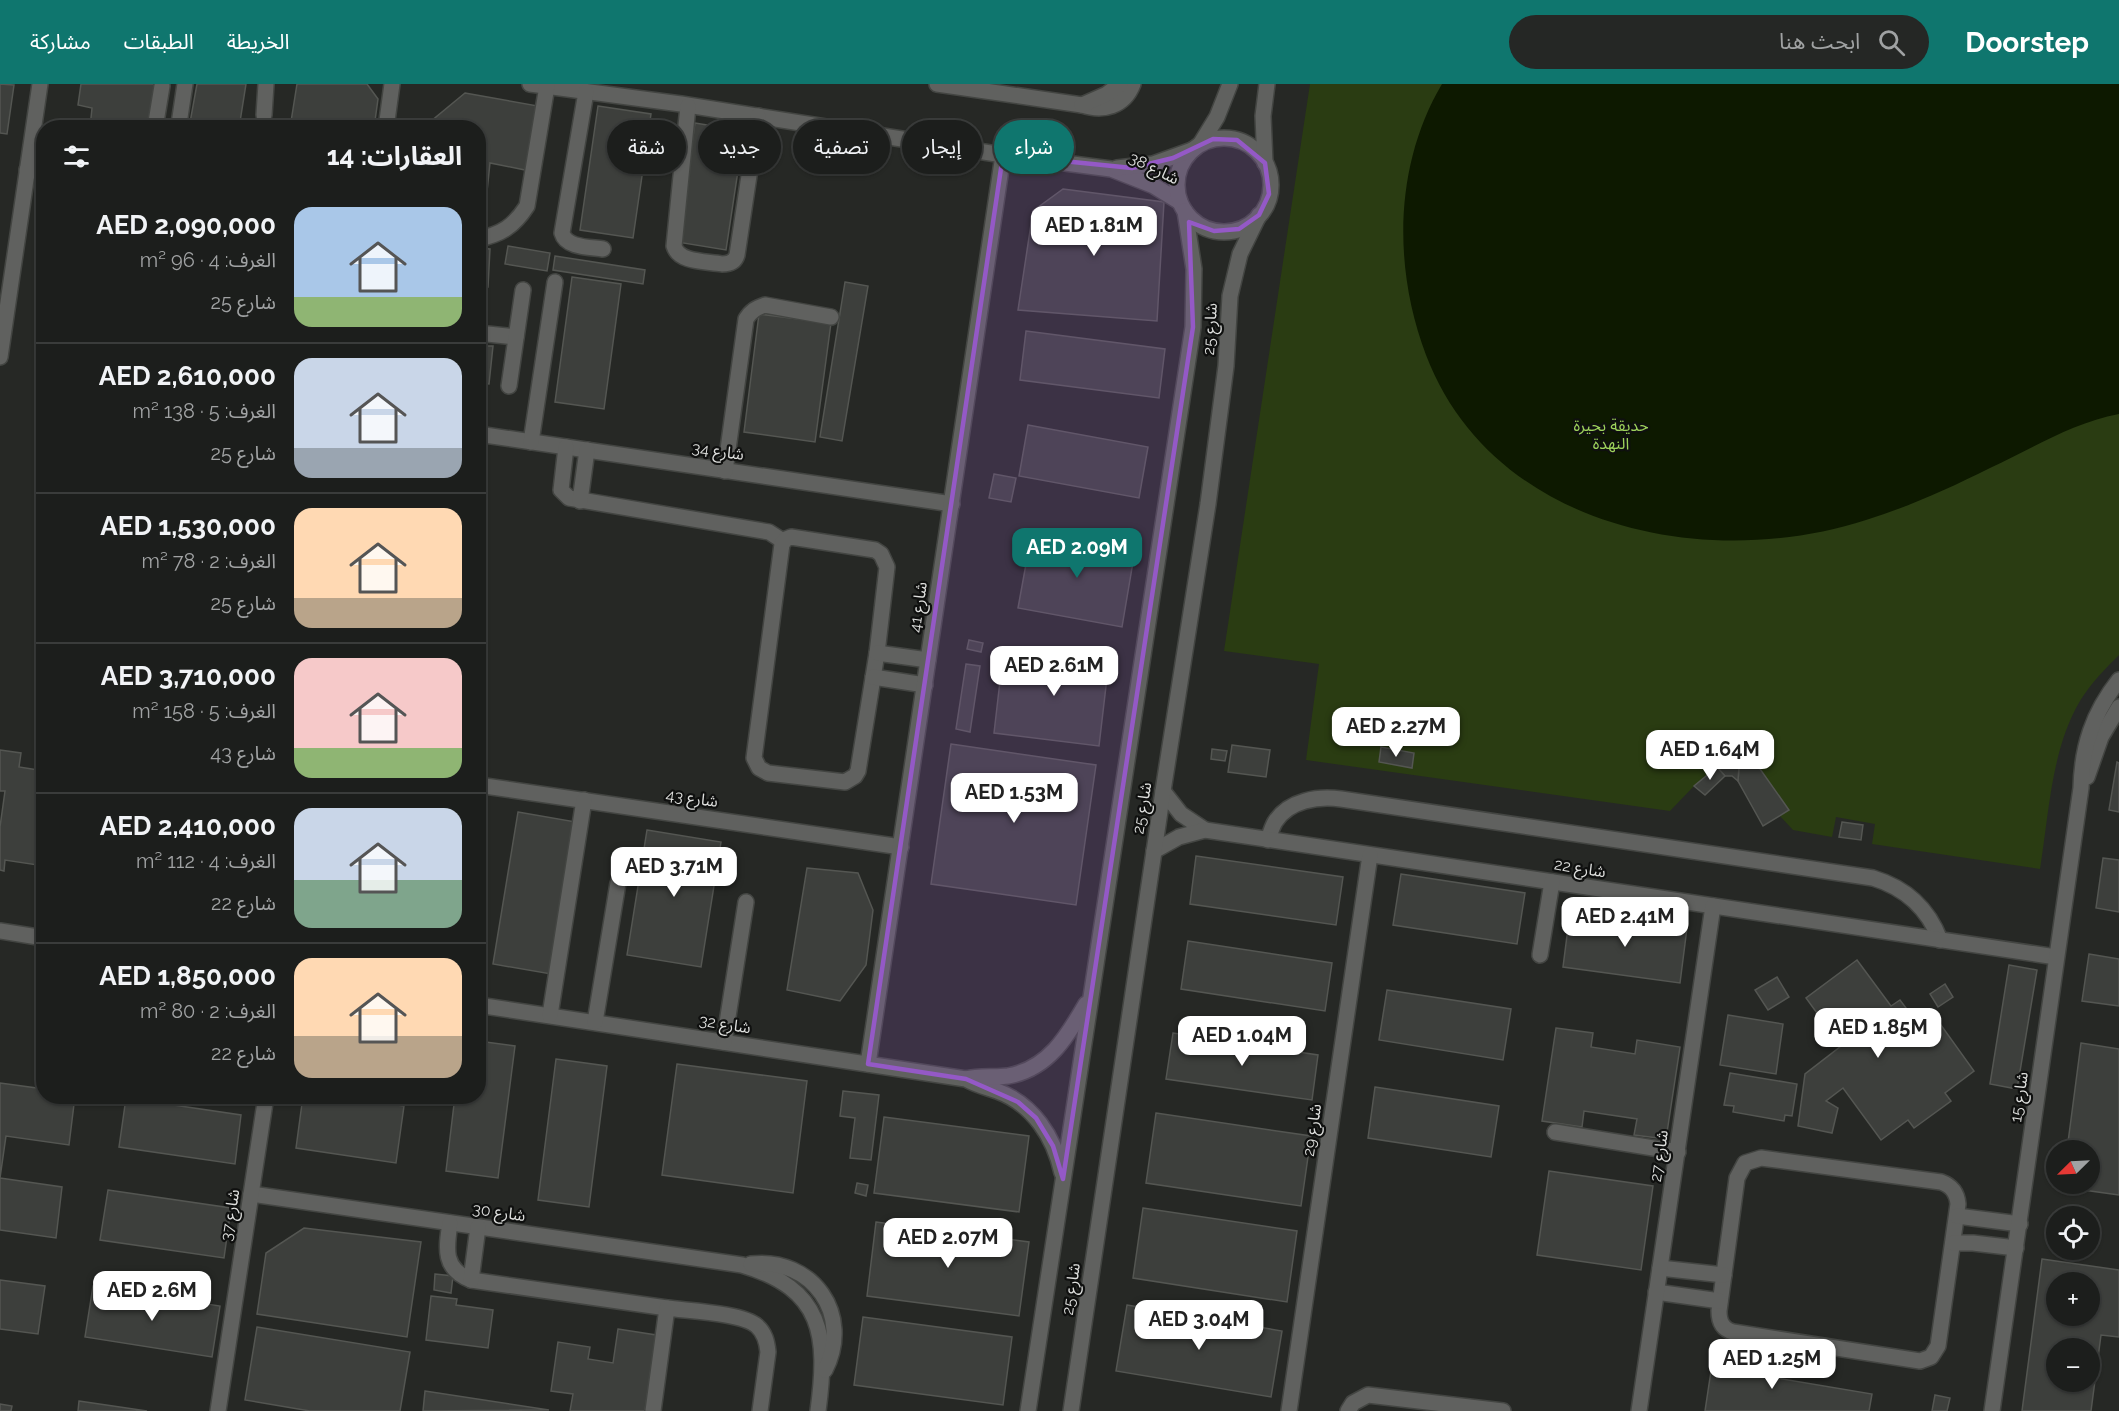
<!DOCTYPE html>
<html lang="ar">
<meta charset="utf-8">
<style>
:root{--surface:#1c1e1c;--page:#252725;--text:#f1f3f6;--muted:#a0a2a3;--line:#3a3c3b;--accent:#0f766e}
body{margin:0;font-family:Raleway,"Noto Sans Arabic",sans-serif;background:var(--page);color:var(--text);direction:rtl;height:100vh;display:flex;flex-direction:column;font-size:22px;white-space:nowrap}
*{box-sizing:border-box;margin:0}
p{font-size:20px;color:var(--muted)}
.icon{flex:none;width:33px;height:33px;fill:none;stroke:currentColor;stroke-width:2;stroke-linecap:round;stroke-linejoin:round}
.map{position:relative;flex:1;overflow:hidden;direction:ltr}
.sheet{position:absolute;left:36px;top:36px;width:450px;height:984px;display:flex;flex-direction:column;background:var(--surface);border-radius:24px;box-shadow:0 2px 4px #0004,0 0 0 2px var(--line);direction:rtl}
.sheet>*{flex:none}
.top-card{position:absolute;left:504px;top:36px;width:570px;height:54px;direction:rtl;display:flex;gap:12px}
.needle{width:39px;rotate:246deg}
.controls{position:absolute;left:2046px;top:1056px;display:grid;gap:12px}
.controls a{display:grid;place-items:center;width:54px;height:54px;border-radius:50%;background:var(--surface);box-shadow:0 2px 4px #0004,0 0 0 2px var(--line);font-size:30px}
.price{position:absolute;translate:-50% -51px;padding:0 14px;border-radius:12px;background:#fff;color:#222;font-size:20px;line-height:39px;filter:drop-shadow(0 2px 3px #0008)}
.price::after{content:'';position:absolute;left:50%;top:36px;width:18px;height:14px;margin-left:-9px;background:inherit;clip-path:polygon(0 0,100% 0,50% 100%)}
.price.active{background:var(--accent);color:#fff}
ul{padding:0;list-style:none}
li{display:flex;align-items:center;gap:18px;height:150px;padding:0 24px}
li+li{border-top:2px solid var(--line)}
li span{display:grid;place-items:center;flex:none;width:168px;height:120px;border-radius:18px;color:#555}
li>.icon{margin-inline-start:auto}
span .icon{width:72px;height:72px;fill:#fffc;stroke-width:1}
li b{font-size:26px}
h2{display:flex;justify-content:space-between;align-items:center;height:72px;padding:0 24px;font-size:26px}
.tag{padding:0 21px;border-radius:27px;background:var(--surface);box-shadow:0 2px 4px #0004,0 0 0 2px var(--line);font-size:21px;line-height:54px}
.tag.active{background:var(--accent);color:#fff}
header{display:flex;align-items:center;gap:36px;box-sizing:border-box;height:84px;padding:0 30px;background:var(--accent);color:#fff}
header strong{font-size:28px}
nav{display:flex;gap:33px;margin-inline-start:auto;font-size:21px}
.search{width:420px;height:54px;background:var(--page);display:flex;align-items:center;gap:15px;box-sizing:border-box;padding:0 21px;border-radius:33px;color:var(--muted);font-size:22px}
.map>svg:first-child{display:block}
.green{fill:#2a3c12}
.water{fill:#0d1900}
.building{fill:#3d3f3c;stroke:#545652;stroke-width:1.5;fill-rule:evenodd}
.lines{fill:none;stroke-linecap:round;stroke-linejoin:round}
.minor-casing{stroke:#434542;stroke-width:18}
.minor{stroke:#60615f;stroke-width:15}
.marked{fill:#9459c6;fill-opacity:0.2;stroke:#9459c6;stroke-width:4.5;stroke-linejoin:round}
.labels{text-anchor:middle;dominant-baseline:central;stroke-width:4.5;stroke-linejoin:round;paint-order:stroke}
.street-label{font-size:16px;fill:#dedfdd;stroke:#0f100f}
.park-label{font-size:16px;fill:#9ed25c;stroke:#0f100f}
</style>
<header>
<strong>Doorstep</strong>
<div class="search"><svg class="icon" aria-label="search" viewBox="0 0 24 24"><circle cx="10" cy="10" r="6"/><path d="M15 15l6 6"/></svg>ابحث هنا</div>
<nav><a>الخريطة</a><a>الطبقات</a><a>مشاركة</a></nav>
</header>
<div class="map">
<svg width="2119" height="1327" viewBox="0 0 2119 1327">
<rect width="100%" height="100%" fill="#262825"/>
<path class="green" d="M1310,0h809v571c-14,14 -28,28 -39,46 -29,49 -31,113 -40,168l-168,-25 3,-20 -39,-7 -4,20 -39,-7 -13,-14 9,-6 -36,-51 -14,8 -14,-2 -8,2 -23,19 -24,25 -364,-51 13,-96 -95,-13z"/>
<path class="water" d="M1442,0h677v330c-47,9 -86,34 -129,54 -40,20 -82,39 -124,52 -161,52 -374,8 -440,-165 -33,-87 -32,-190 16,-271z"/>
<g class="building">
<path d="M0,0l14,1 -7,49 -7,-1z"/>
<path d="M81,0h76l-6,44h-61l2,-20 -14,-3z"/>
<path d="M197,0h49l-7,44h-50z"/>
<path d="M297,0h70l11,15 -4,29h-84z"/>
<path d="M465,9l73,13 -8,65 -40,-8 -4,38 -8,-1v-72h-49l1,-6z"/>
<path d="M598,22l53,8 -18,124 -53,-8z"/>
<path d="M695,39l49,8 -18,119 -49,-8z"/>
<path d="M1063,105l101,13 -7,119 -139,-11 15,-99z"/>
<path d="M508,162l42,7 -3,18 -42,-7z"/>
<path d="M478,164l12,1 -2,38h-10z"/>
<path d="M555,172l90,14 -2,14 -90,-14z"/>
<path d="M572,193l49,7 -17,125 -49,-7z"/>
<path d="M845,198l23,4 -26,155 -22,-4z"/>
<path d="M759,230l72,9 -16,119 -71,-10z"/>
<path d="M1026,247l139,18 -6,49 -139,-18z"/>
<path d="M478,262h15l-4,38 -11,-1z"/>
<path d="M1028,341l120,22 -9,51 -120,-22z"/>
<path d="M994,390l22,4 -5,24 -22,-4z"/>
<path d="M1032,447l103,19 -13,77 -104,-19z"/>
<path d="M969,556l14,3 -2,9 -14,-3z"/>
<path d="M1068,563l42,5 -11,94 -105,-13 9,-78 63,7z"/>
<path d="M966,580l14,2 -10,66 -14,-3z"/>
<path d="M951,660l145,21 -20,140 -145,-21z"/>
<path d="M1232,661l38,5 -4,27 -38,-5z"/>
<path d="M1381,663l33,6 -2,15 -33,-6z"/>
<path d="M1212,665l15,2 -2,10 -14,-2z"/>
<path d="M0,666l21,3 -2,14 25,4v95l-39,-6 -1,11 -4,-1v-43l5,-36h-5z"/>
<path d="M1753,675l36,51 -26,16 -25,-45 1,-14z"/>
<path d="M2117,678l2,1v49l-10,-2z"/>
<path d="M1724,681l15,2 -1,14 -6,-5h-7l-8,-9z"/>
<path d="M1717,683l8,9 -20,19 -11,-9z"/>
<path d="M518,728l58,10 -25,152 -58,-10z"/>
<path d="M1842,738l21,3 -2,15 -22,-3z"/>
<path d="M647,746l74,12 -20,125 -74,-12z"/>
<path d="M1196,772l147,21 -7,48 -146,-21z"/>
<path d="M2103,774l16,2v52l-23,-4z"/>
<path d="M807,784l51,5 15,37 -7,55 -26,36 -53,-11z"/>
<path d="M1401,790l124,19 -8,51 -124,-19z"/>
<path d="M1570,828l117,16 -7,55 -117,-16z"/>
<path d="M1188,857l144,22 -7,48 -144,-22z"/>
<path d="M2089,870l30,5v47l-37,-5z"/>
<path d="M1857,876l34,46 9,-6 27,36 14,-11 33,46 -29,22 6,8 -37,27 -6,-8 -27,20 -38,-52 -17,13 12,7 -6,25 -34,-7 7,-52 36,-28 -35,-48z"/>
<path d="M2009,881l28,5 -20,119 -27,-5z"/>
<path d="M1777,893l12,20 -21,13 -13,-20z"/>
<path d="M1945,900l8,13 -15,10 -8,-13z"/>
<path d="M1387,906l124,19 -8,51 -124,-20z"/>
<path d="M1728,931l55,9 -7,50 -56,-9z"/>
<path d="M1556,944l37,5 -2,14 44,7 2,-14 43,7 -14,92 -32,-4 3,-16 -53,-8 -2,16 -40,-6z"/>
<path d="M1173,949l145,22 -6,45 -146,-21z"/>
<path d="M478,957l37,5 -17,132 -52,-7 9,-75h23z"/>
<path d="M2081,959l38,6v146l-57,-8v-3h28v-34h-23z"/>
<path d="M556,975l51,7 -18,141 -51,-7z"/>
<path d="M677,980l130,17 -14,112 -131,-18z"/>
<path d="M1730,989l67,11 -5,32 -7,-1 -1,6 -51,-9 1,-6 -10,-1z"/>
<path d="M0,999l44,6v7h31l-6,49 -63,-9 -6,42 62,9 -6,51 -56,-8z"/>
<path d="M1375,1003l124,19 -8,51 -123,-19z"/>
<path d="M843,1007l36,4 -8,65 -21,-2 5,-40 -15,-2z"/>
<path d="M303,1012h51l-1,3 51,7 -8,57 -100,-15z"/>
<path d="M126,1014l115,17 -6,49 -116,-17z"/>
<path d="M1156,1029l155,23 -10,70 -155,-23z"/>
<path d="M884,1033l145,19 -10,76 -145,-19z"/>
<path d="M1549,1087l104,15 -12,84 -104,-15z"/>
<path d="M857,1099l11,2 -2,11 -11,-3z"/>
<path d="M108,1106l123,18 -7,50 -124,-18z"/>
<path d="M1143,1124l154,23 -10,71 -154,-24z"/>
<path d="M876,1138l153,20 -10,74 -152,-20z"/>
<path d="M304,1144l117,14 -14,95 -150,-23 9,-61z"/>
<path d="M2042,1175l77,11v67l-18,-2 -10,76h-69zM2056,1198h34v34h-34zM2056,1264h34v34h-34z"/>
<path d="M435,1190l18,2 -2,17 -17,-3z"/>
<path d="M0,1196l45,6 -7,48 -38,-5z"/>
<path d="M93,1202l127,20 -8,51 -127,-20z"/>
<path d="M431,1212l26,3 -1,6 37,5 -5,38 -62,-8z"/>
<path d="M1127,1221l155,26 -11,66 -155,-26z"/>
<path d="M863,1233l149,20 -9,68 -149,-20z"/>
<path d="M257,1243l153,25 -10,59h-90l-65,-11z"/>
<path d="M618,1245l38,6 -11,76h-75l3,-17 -22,-3 7,-49 32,5 -2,12 25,4z"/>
<path d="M1714,1267l60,10 -3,16 101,17 -3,17h-164z"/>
<path d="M425,1307l124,19 -126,1z"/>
<path d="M1935,1311l15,3 -3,13h-15z"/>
<path d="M79,1317l68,10h-69z"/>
<path d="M0,1320l12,2 -1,5h-11z"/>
</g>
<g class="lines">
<g class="minor-casing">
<g id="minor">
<path d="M530,0l151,20 322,51 108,14 43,17 26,16"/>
<path d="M937,0l145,21c21,7 42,2 51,-21"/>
<path d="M586,8l-24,141c4,15 28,14 41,16"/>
<path d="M1082,21l25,-11 13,-10"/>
<path d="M688,22l-14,140c5,17 32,15 48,18 7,0 13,-2 15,-9l21,-139"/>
<path d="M264,31l2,-31"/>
<path d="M179,40l6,-40"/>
<path d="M155,44l7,-42"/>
<path d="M386,44l6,-44"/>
<circle cx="1224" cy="101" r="47"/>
<path d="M1201,59l16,-26 13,-33"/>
<path d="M1265,79l-2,-47 4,-32"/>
<path d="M1117,84l36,-4 39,-14"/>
<path d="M27,86l17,2"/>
<path d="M478,155c24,-5 36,-13 49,-33l20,-120"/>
<path d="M478,249l38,4"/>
<path d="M0,273l40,-273"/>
<path d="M509,302l14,-96"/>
<path d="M478,350l474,70"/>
<path d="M531,358l24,-160"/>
<path d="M566,363l-5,43 8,8 200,34 14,9"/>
<path d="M725,387l21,-152c5,-8 10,-11 19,-14l66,12"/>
<path d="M580,417l7,-51"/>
<path d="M791,453l84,13 6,4 6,13 -10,86 -19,118 -3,5 -10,6 -77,-9 -9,-5 -5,-10 28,-214 4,-5z"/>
<path d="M877,569l51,7"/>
<path d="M873,593l52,8"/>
<path d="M2087,693l14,-40 18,-30"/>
<path d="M478,701l423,62"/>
<path d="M1163,707l18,23 24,16"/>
<path d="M1268,756c2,-6 4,-13 7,-18 14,-22 43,-26 66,-23l532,79c33,10 55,30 67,62"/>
<path d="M1154,767l25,-14 26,-7 851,127"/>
<path d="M0,847l44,7"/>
<path d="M1540,871l12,-73"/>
<path d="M478,921l488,74c10,6 20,8 31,12 36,13 57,46 65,82"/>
<path d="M550,931l34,-215"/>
<path d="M595,938l23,-139"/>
<path d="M724,958l22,-140"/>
<path d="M868,980l135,-909"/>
<path d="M966,995c14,-4 28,-1 42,-3 40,-7 59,-39 78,-72"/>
<path d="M1555,1048l123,20"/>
<path d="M1761,1074l180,24c11,4 16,11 17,22l-20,142 -7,11 -11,4 -187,-29c-11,-3 -14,-11 -14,-21l18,-133 8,-15z"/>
<path d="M251,1110l491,71c82,24 86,71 76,146"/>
<path d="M1957,1132l63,8"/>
<path d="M450,1139c-4,26 -7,46 21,57l196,28"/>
<path d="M1953,1159h20l43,5"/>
<path d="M751,1180c62,-7 102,51 74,106"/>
<path d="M1660,1184l64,7"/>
<path d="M471,1196l7,-53"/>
<path d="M1656,1208l64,9"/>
<path d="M218,1327l48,-315"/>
<path d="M653,1327l14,-103c21,3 76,5 90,18 8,7 10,16 11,26l-8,59"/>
<path d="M1028,1327l165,-1084 1,-58 -9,-58"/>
<path d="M1071,1327l92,-620 45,-287 18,-138 4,-70 10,-42 19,-39"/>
<path d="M1289,1327l81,-556"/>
<path d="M1348,1327l5,-8 15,-8 135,16"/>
<path d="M1639,1327l74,-505"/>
<path d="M1992,1327l89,-623c1,-42 12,-75 38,-108"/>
</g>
</g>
<use href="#minor" class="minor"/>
</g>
<path class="marked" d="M1213,55l24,1 28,23 4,31 -10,21 -20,14 -25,2 -25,-9 4,105 -130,852 -10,-33 -17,-28 -18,-16 -52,-23 -98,-15 135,-909 129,13 41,-10z"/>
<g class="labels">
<g class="street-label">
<text transform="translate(1154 84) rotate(26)">شارع 38</text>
<text transform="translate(1210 245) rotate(-87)">شارع 25</text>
<text transform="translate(718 367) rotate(8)">شارع 34</text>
<text transform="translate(918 523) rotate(-82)">شارع 41</text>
<text transform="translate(692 714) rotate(8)">شارع 43</text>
<text transform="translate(1142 724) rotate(-81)">شارع 25</text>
<text transform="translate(1580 784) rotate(9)">شارع 22</text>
<text transform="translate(725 940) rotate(9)">شارع 32</text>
<text transform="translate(2019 1013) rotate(-82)">شارع 15</text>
<text transform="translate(1312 1046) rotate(-82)">شارع 29</text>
<text transform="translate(1659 1072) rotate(-82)">شارع 27</text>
<text transform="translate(499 1128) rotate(8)">شارع 30</text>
<text transform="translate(230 1131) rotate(-81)">شارع 37</text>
<text transform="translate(1071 1205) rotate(-82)">شارع 25</text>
</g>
<g class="park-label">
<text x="1611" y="341">حديقة بحيرة<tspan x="1611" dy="18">النهدة</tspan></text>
</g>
</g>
</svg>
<div class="controls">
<a><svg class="needle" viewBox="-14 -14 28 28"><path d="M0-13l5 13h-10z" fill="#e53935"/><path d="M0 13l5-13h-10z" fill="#a0a2a3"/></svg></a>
<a><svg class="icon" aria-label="locate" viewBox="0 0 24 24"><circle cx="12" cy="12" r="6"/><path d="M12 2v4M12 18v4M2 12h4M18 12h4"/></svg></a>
<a>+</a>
<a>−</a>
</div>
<b class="price" style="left:1094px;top:173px">AED 1.81M</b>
<b class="price active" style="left:1077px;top:495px">AED 2.09M</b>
<b class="price" style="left:1054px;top:613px">AED 2.61M</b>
<b class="price" style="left:1396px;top:674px">AED 2.27M</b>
<b class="price" style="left:1710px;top:697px">AED 1.64M</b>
<b class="price" style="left:1014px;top:740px">AED 1.53M</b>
<b class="price" style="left:674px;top:814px">AED 3.71M</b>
<b class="price" style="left:1625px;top:864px">AED 2.41M</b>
<b class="price" style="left:1878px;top:975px">AED 1.85M</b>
<b class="price" style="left:1242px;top:983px">AED 1.04M</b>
<b class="price" style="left:948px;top:1185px">AED 2.07M</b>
<b class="price" style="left:152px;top:1238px">AED 2.6M</b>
<b class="price" style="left:1199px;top:1267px">AED 3.04M</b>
<b class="price" style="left:1772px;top:1306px">AED 1.25M</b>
<div class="top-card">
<a class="tag active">شراء</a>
<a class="tag">إيجار</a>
<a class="tag">تصفية</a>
<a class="tag">جديد</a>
<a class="tag">شقة</a>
</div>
<section class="sheet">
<h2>العقارات: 14<svg class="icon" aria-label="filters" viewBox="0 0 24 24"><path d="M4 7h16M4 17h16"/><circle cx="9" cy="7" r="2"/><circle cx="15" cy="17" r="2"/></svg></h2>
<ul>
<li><span style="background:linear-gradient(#a9c7e8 75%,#8fb573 0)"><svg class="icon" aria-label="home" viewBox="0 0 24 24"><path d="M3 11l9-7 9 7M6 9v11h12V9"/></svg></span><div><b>AED 2,090,000</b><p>الغرف: 4 · 96 m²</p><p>شارع 25</p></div></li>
<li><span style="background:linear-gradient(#c9d6e8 75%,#9aa5b1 0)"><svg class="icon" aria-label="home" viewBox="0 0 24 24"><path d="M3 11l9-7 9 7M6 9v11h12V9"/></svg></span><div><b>AED 2,610,000</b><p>الغرف: 5 · 138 m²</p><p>شارع 25</p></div></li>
<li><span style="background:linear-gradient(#ffd9b3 75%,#b9a48a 0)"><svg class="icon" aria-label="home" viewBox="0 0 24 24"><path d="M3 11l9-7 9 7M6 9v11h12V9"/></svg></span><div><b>AED 1,530,000</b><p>الغرف: 2 · 78 m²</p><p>شارع 25</p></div></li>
<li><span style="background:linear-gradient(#f6c9c9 75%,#8fb573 0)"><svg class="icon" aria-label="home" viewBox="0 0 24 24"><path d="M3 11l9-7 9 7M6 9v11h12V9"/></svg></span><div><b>AED 3,710,000</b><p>الغرف: 5 · 158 m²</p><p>شارع 43</p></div></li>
<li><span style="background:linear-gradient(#c9d6e8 60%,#7fa58c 0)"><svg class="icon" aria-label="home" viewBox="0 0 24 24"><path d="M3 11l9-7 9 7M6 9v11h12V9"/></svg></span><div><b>AED 2,410,000</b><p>الغرف: 4 · 112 m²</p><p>شارع 22</p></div></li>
<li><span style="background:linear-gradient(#ffd9b3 65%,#b9a48a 0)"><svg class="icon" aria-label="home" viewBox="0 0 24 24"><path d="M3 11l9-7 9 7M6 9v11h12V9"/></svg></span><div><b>AED 1,850,000</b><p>الغرف: 2 · 80 m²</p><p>شارع 22</p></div></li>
</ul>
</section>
</div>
